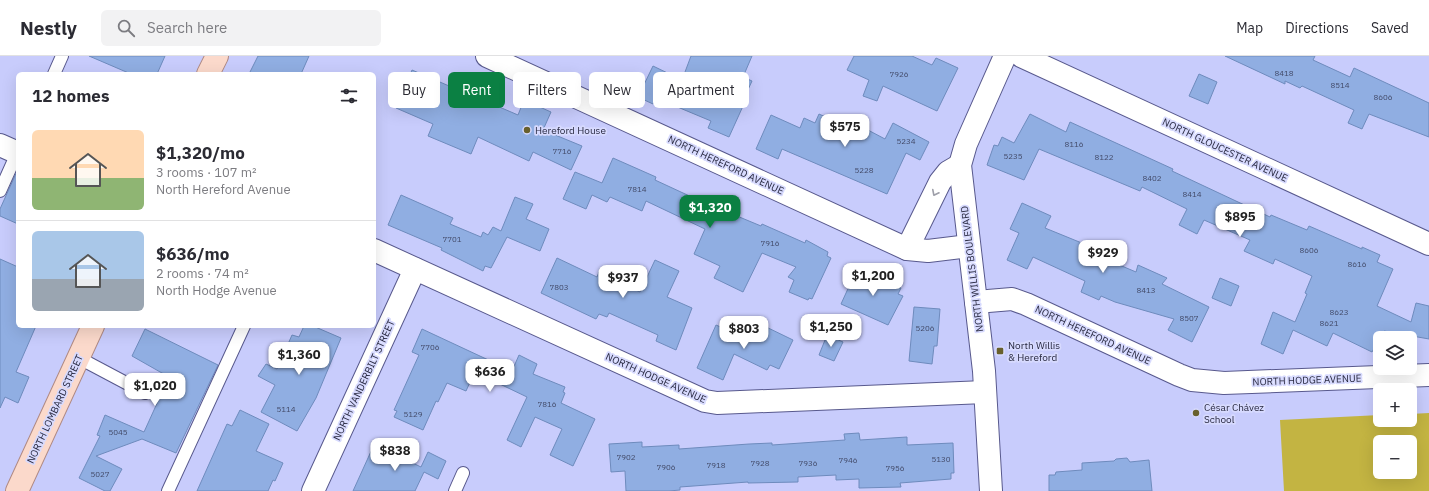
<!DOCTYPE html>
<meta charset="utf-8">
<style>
:root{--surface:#fff;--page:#f2f2f3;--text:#2b2b33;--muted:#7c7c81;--line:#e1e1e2;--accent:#0b8043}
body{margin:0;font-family:"IBM Plex Sans",sans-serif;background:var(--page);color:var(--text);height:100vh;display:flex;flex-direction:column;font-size:15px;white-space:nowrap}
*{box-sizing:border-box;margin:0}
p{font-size:13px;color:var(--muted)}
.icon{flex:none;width:22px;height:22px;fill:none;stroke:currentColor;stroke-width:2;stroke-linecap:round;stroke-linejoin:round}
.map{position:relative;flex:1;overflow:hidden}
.sheet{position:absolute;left:16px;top:16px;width:360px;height:256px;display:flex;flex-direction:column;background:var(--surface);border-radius:6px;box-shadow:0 4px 16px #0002}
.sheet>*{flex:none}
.guide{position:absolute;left:388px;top:16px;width:380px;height:36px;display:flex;gap:8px}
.buttons{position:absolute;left:1373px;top:275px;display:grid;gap:8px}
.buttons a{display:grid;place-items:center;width:44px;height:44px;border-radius:6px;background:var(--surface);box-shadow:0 4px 16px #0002;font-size:20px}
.price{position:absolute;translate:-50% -34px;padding:0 9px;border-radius:8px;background:#fff;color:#222;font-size:13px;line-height:26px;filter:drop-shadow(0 1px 2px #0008)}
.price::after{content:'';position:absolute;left:50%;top:24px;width:12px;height:9px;margin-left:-6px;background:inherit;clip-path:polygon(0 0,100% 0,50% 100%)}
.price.active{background:var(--accent);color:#fff}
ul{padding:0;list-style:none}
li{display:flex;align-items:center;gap:12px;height:100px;padding:0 16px}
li+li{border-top:1px solid var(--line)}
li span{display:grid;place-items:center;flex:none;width:112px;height:80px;border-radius:6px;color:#555}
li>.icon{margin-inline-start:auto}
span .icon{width:48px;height:48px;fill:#fffc;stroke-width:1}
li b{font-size:17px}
h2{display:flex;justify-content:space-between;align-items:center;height:48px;padding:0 16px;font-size:17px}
.chip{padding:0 14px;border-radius:6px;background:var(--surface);box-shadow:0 4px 16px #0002;font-size:14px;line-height:36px}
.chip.active{background:var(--accent);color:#fff}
header{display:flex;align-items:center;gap:24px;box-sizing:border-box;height:56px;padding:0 20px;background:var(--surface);border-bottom:1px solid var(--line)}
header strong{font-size:19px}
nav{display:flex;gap:22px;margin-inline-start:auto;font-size:14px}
.search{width:280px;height:36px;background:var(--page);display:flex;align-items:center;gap:10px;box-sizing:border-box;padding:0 14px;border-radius:6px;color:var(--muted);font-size:15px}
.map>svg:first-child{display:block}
.green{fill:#c3b442;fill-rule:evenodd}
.building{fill:#90aee2;stroke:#6e8bbd}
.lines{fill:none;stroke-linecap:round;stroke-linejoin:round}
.service-casing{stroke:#58598d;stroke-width:14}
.minor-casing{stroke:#58598d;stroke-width:24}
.tertiary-casing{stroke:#58598d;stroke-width:24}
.primary-casing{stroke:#b08a84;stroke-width:24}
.service{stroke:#fff;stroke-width:12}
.minor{stroke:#fff;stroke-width:22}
.tertiary{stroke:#fff;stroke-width:22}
.primary{stroke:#fbd9cb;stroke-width:22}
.oneway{stroke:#9e9fa9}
.poi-dot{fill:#68602d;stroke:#d7dafe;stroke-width:1.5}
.labels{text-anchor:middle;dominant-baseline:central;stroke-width:3.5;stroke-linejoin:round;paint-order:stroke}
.number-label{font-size:8px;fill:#424a68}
.poi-label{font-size:10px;fill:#282940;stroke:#d7dafe;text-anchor:start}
.street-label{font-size:10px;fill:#282940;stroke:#d7dafe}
</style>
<header>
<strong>Nestly</strong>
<div class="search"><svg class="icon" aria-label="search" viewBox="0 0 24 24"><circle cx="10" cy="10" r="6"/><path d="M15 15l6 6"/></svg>Search here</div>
<nav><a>Map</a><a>Directions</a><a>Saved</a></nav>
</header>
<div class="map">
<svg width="1429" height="435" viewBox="0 0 1429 435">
<rect width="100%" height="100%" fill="#c8ccfc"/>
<path class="green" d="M1429,357v78h-145l-4,-71 100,-5v5h30v-6zM1380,386h30v30h-30z"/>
<g class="building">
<path d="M89,0h76l-8,18h-26z"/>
<path d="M258,0h51l-8,18h-52z"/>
<path d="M691,0h61l-9,21 9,4 -6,13 2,1 -19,42 -21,-9 3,-7 -55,-23 -3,6 -15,-7 15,-31 29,14z"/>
<path d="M854,0h58l20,9 4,-7 22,10 -21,43 -54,-25 -6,15 -14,-5 6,-16 -22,-10z"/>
<path d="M1225,0h90l-2,4 37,17 4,-9 75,35v34l-60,-23 -7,15 -14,-6 6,-13 -52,-24 -2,2 -15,-7v3z"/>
<path d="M412,14l58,25 5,-11 20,8 -5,11 28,12 6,-15 27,12 -8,18 39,16 -11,24 -38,-18 -4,9 -51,-24 -7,17 -43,-18 5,-12 -37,-16z"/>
<path d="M1199,18l18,8 -9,22 -19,-8z"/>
<path d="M819,58l26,12 4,-6 36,19 8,-16 36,19 -9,18 -14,-7 -19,41 -105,-45 -4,10 -22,-10 15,-34 29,13 4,-10 11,5z"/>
<path d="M1030,58l36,18 4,-10 103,47 -1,2 98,46 1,-2 36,15 2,-4 53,23v-2l18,8 -3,7 16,7 -16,37 34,16 5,-19 13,3v33l-45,-8 -12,21 -39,-19 -6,13 -34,-16 -10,24 -22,-10 12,-32 22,10 12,-28 -2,-1 7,-17 -37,-17 -2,5 -29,-13 6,-11 -46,-20 -7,14 -18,-9 8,-16 -45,-22 -2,4 -101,-42 -15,31 -37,-15 7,-20 4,1 4,-9 12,6z"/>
<path d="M613,102l43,19 -1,3 69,32 1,-1 36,15 1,-2 43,19 1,-3 22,12 -1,4 4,2 -19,41 -3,-1 -1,2 -19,-8 5,-12 -6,-3 8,-10 -34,-14 -19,39 -29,-14 6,-12 -26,-12 11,-25 -59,-28 -4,10 -32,-14 -3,5 -15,-7 -6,14 -23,-10 12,-27 27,11z"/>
<path d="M18,113v55l-18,-8v-7z"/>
<path d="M401,139l52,23 -3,6 31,13 2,-5 5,3 5,-8 8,4 14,-34 18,7 -7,15 23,10 -9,22 -33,-14 -16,31 -6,-2 -2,5 -42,-21 1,-2 -54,-23z"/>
<path d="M1022,147l29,13 -6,12 49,20 -3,5 45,19 2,-7 29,13 -5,6 47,23 -17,35 -24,-12 6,-11 -59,-17 -14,-6 -2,4 -18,-8 4,-11 -52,-24 -6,12 -20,-9 12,-27 -9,-4z"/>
<path d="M557,202l40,19 2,-5 41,20 15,-32 24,11 -12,26 25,11 -16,42 -20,-9 2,-6 -49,-22 -2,4 -8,-3 -3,5 -55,-26z"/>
<path d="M0,203l18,8v59h18l-20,46 13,5 -11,26 -13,-6 -5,11z"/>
<path d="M857,213l44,19 -3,6 5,2 -15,29 -47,-21z"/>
<path d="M1220,222l19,8 -8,20 -19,-8z"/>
<path d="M914,251l26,2 -3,37h-3l-2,18 -23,-3z"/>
<path d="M760,268l33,16 -14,29 -9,-4 -3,5 -33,-16 -11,26 -26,-12 19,-43 36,16z"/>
<path d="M304,270h9l28,12 -25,60 -19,33 -36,-19 14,-27 -17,-9 8,-12 11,5 15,-34 7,2z"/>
<path d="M145,273l73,36 -42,88 -34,-14 -46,17 26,13 -12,22h-5l-26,-13 21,-42 -3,-1 8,-20 39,17 25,-55 -37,-21z"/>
<path d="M422,273l90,42 7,-16 18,9 -4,10 32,13 -2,5 2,1 -4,10 34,16 -22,47 -23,-11 12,-26 -27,-12 -14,30 -14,-7 20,-43 -46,-22 -3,8 -7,-3 -5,11 -19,-8 -9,19 -2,-1 -13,29 -29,-13 3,-6 -3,-1 25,-55 -7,-3z"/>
<path d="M827,279l16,7 -9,19 -15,-6z"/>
<path d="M240,354l29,14 -13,27 27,12 -8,18 -2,-1 -5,11h-71l30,-67 5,2z"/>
<path d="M859,377l1,7 47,-3v8l46,-2 1,30h-3v6l-51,4 1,4 -42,1v-9l-23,1v-5l-38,2v5l-50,1v-1l-68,5v3l-11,1h-43l-1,-20 -14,1 -2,-28 33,-2v5l37,-2v4l70,-5 23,-1v2l73,-5 -1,-6z"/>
<path d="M373,391l5,2 1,-2 42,20 7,-15 18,9 -8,18 -14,-7 -9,19h-62z"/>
<path d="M1127,402l3,4 19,-2 3,31h-103v-16h6l1,-3 26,-2v-7l32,-2 2,-2z"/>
</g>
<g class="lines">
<g class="service-casing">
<g id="service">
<path d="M54,18l8,-18"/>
<path d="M0,135l18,-40"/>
<path d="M79,302l66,35"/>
<path d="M168,435l76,-165"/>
<path d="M455,435l8,-18"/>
</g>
</g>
<g class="minor-casing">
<g id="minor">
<path d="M487,0l420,193 21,2 41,-5"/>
<path d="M1021,0l408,188"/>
<path d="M0,89l18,8"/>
<path d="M374,194l331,151 12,2 268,-11"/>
<path d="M976,246l36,-3 14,5 153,71 13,5 32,3 205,-8"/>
<path d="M313,435l102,-222"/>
</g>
</g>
<g class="tertiary-casing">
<g id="tertiary">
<path d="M907,193l33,-67 8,-10 12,-7"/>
<path d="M991,435l-7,-120 -24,-206 6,-21 39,-88"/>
</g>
</g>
<g class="primary-casing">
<g id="primary">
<path d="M208,18l9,-18"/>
<path d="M17,435l76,-165"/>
</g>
</g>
<use href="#service" class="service"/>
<use href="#minor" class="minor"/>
<use href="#tertiary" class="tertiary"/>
<use href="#primary" class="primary"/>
</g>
<defs><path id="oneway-chevron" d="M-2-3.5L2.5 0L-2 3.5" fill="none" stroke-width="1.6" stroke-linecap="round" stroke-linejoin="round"/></defs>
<use class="oneway" href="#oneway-chevron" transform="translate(935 137) rotate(117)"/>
<g class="poi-dot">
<circle cx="527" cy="74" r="4"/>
<rect x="996" y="291" width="8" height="8" rx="2"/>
<circle cx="1196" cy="357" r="4"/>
</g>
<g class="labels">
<g class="number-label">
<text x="1284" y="17">8418</text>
<text x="899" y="18">7926</text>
<text x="1340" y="29">8514</text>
<text x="1383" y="41">8606</text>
<text x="906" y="85">5234</text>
<text x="1074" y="88">8116</text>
<text x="562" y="95">7716</text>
<text x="1013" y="100">5235</text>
<text x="1104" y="101">8122</text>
<text x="864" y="114">5228</text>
<text x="1152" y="122">8402</text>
<text x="637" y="133">7814</text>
<text x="1192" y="138">8414</text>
<text x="452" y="183">7701</text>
<text x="770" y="187">7916</text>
<text x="1309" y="194">8606</text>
<text x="1357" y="208">8616</text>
<text x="559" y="231">7803</text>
<text x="1146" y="234">8413</text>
<text x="1339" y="256">8623</text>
<text x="1189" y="262">8507</text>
<text x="1329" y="267">8621</text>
<text x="925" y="272">5206</text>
<text x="430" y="291">7706</text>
<text x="547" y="348">7816</text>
<text x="286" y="353">5114</text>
<text x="413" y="358">5129</text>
<text x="118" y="376">5045</text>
<text x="626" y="401">7902</text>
<text x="941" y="403">5130</text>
<text x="848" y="404">7946</text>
<text x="760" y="407">7928</text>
<text x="808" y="407">7936</text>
<text x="716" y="409">7918</text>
<text x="666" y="411">7906</text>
<text x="895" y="412">7956</text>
<text x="100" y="418">5027</text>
</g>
<g class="poi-label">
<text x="535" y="74">Hereford House</text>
<text x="1008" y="289">North Willis<tspan x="1008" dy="12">&amp; Hereford</tspan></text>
<text x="1204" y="351">César Chávez<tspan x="1204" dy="12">School</tspan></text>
</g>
<g class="street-label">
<text transform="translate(1225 94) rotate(25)">NORTH GLOUCESTER AVENUE</text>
<text transform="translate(726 109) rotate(25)">NORTH HEREFORD AVENUE</text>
<text transform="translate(972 213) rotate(-97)">NORTH WILLIS BOULEVARD</text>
<text transform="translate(1093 279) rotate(25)">NORTH HEREFORD AVENUE</text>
<text transform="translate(656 322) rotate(24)">NORTH HODGE AVENUE</text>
<text transform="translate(364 324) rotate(-65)">NORTH VANDERBILT STREET</text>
<text transform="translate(1307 324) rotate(-2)">NORTH HODGE AVENUE</text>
<text transform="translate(55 353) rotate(-65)">NORTH LOMBARD STREET</text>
</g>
</g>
</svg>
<div class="buttons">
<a><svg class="icon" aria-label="layers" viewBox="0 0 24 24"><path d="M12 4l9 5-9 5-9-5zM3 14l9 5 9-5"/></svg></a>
<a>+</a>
<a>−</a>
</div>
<b class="price" style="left:845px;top:92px">$575</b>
<b class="price active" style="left:710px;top:173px">$1,320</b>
<b class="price" style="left:1240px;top:182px">$895</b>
<b class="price" style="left:1103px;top:218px">$929</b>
<b class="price" style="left:873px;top:241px">$1,200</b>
<b class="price" style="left:623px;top:243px">$937</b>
<b class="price" style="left:831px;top:292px">$1,250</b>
<b class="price" style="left:744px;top:294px">$803</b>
<b class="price" style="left:299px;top:320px">$1,360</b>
<b class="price" style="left:490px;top:337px">$636</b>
<b class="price" style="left:155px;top:351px">$1,020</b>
<b class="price" style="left:395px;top:416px">$838</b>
<div class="guide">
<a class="chip">Buy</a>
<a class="chip active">Rent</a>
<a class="chip">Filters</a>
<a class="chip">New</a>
<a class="chip">Apartment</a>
</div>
<section class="sheet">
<h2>12 homes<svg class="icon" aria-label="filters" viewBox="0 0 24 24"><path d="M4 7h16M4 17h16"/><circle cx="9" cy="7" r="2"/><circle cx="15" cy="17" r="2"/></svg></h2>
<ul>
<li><span style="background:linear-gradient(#ffd9b3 60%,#8fb573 0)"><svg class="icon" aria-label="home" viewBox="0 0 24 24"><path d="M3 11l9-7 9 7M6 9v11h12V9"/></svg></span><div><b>$1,320/mo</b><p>3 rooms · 107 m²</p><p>North Hereford Avenue</p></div></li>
<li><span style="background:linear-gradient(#a9c7e8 60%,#9aa5b1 0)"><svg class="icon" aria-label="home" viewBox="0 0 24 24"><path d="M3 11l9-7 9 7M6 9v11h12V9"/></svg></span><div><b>$636/mo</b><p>2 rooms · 74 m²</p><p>North Hodge Avenue</p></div></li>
</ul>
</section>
</div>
